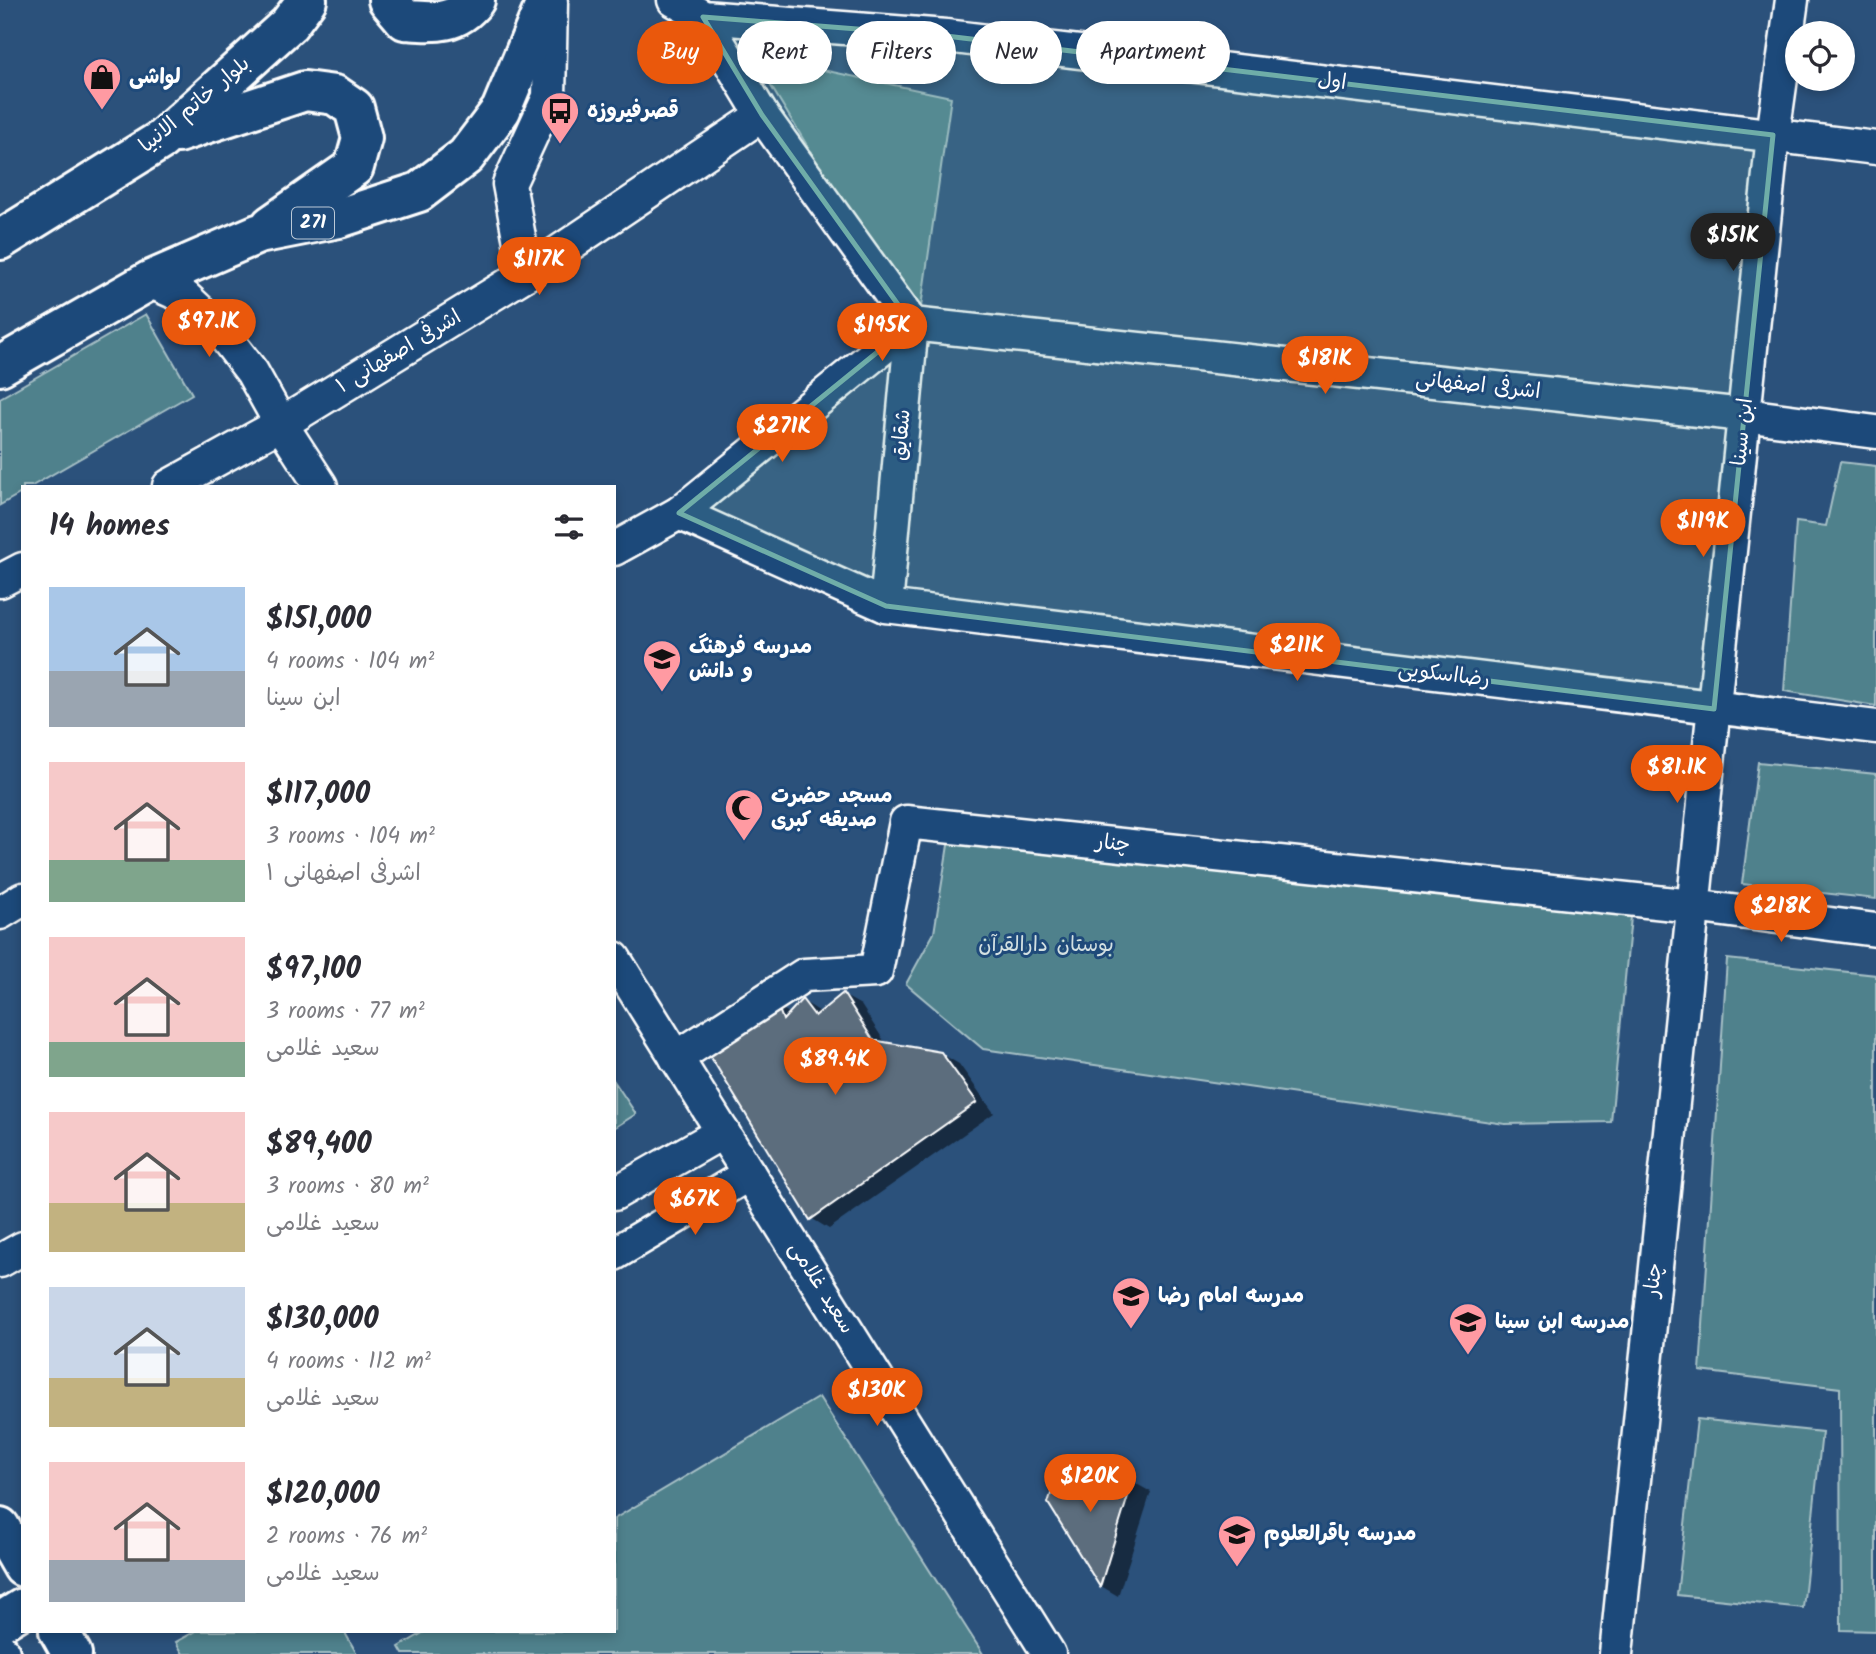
<!DOCTYPE html>
<meta charset="utf-8">
<style>
:root{--surface:#fff;--page:#f7f7f7;--text:#2b2b33;--muted:#7c7c81;--accent:#ea580c}
body{margin:0;font-family:Kalam,"Playpen Sans Arabic",sans-serif;background:var(--page);color:var(--text);height:100vh;display:flex;flex-direction:column;font-size:26px;white-space:nowrap}
*{box-sizing:border-box;margin:0}
p{font-size:23px;color:var(--muted)}
.icon{flex:none;width:38px;height:38px;fill:none;stroke:currentColor;stroke-width:2;stroke-linecap:round;stroke-linejoin:round}
.map{position:relative;flex:1;overflow:hidden}
.sheet{position:absolute;left:21px;top:485px;width:595px;height:1148px;display:flex;flex-direction:column;background:var(--surface);border-radius:0px;box-shadow:0 4px 10px #0003}
.sheet>*{flex:none}
.guide{position:absolute;left:637px;top:21px;width:665px;height:63px;display:flex;gap:14px}
.buttons{position:absolute;left:1785px;top:21px;display:grid;gap:14px}
.buttons a{display:grid;place-items:center;width:70px;height:70px;border-radius:50%;background:var(--surface);box-shadow:0 4px 10px #0003;font-size:35px}
.price{position:absolute;translate:-50% -60px;padding:0 16px;border-radius:24px;background:var(--accent);color:#fff;font-size:23px;line-height:46px;filter:drop-shadow(0 2px 4px #0008)}
.price::after{content:'';position:absolute;left:50%;top:42px;width:21px;height:16px;margin-left:-10px;background:inherit;clip-path:polygon(0 0,100% 0,50% 100%)}
.price.current{background:#222;color:#fff}
ul{padding:0;list-style:none}
li{display:flex;align-items:center;gap:21px;height:175px;padding:0 28px}
li span{display:grid;place-items:center;flex:none;width:196px;height:140px;border-radius:0px;color:#555}
li>.icon{margin-inline-start:auto}
span .icon{width:84px;height:84px;fill:#fffc;stroke-width:1}
li b{font-size:30px}
h2{display:flex;justify-content:space-between;align-items:center;height:84px;padding:0 28px;font-size:30px}
.chip{padding:0 24px;border-radius:32px;background:var(--surface);box-shadow:0 4px 10px #0003;font-size:24px;line-height:63px}
.chip.current{background:var(--accent);color:#fff}
.map>svg:first-child{display:block}
.green{fill:#4f818c;stroke:#a7c0c6;stroke-width:2}
.shadow{fill:#0007}
.building{fill:#5c6d7d;stroke:#fff;stroke-width:2}
.lines{fill:none;stroke-linecap:round;stroke-linejoin:round}
.minor-casing{stroke:#fff;stroke-width:37}
.secondary-casing{stroke:#fff;stroke-width:44}
.primary-casing{stroke:#fff;stroke-width:44}
.minor{stroke:#1f4a7a;stroke-width:32}
.secondary{stroke:#1f4a7a;stroke-width:38}
.primary{stroke:#1f4a7a;stroke-width:38}
.marked{fill:#6fada8;fill-opacity:0.2;stroke:#6fada8;stroke-width:5;stroke-linejoin:round}
.labels{text-anchor:middle;dominant-baseline:central;stroke-width:6;stroke-linejoin:round;paint-order:stroke}
.shield{fill:#1f4a7a;stroke:#bcc9d7;stroke-width:2}
.shield-label{font-size:19px;font-weight:bold;fill:#fff}
.poi-label{font-size:21px;font-weight:bold;fill:#fff;stroke:#1f4a7a;text-anchor:start}
.street-label{font-size:21px;fill:#fff;stroke:#1f4a7a}
.park-label{font-size:21px;fill:#d3e0e2;stroke:#1f4a7a}
</style>
<div class="map">
<svg width="1876" height="1654" viewBox="0 0 1876 1654">
<rect width="100%" height="100%" fill="#2b517b"/>
<filter id="ink" filterUnits="userSpaceOnUse"><feTurbulence type="fractalNoise" baseFrequency=".0143" numOctaves="2"/><feDisplacementMap in="SourceGraphic" scale="14" xChannelSelector="R" yChannelSelector="G"/><feConvolveMatrix kernelMatrix="1 2 1 2 8 2 1 2 1" color-interpolation-filters="sRGB"/></filter>
<g filter="url(#ink)">
<g class="green">
<path d="M752,55l199,42 -33,231z"/>
<path d="M146,314l46,80 -160,92h-9v6l-23,13v-107z"/>
<path d="M1840,462l36,4v240l-92,-15 12,-169 30,4z"/>
<path d="M1758,762l118,12v125l-134,-15z"/>
<path d="M952,820l679,97 -20,205 -106,2 -522,-75 -77,-65 28,-51z"/>
<path d="M1727,959l149,16v656l-35,-1 -1,-242 -140,-17z"/>
<path d="M614,1081l22,33 -22,14z"/>
<path d="M819,1397l164,257h-580l-4,-7 27,-16h188v-112z"/>
<path d="M1697,1419l125,13 -19,176 -126,-13z"/>
<path d="M196,1631h148l13,23h-174l-7,-12z"/>
</g>
<g class="shadow">
<path d="M843,995l18,10 25,39 54,9 19,11 35,49 -165,116 -18,-11 -34,-212 14,8 12,-13 19,12z"/>
<path d="M1060,1471l73,11 18,10 -33,104 -17,-10 -51,-84z"/>
</g>
<g class="building">
<path d="M843,993l30,47 68,12 36,50 -167,118 -104,-171 71,-45 6,16 19,-21 13,17z"/>
<path d="M1059,1469l74,11 -33,107 -52,-84z"/>
</g>
<g class="lines">
<g class="minor-casing">
<g id="minor">
<path d="M674,0l29,17 243,19 930,112"/>
<path d="M526,274l-17,-90 40,-87 2,-95"/>
<path d="M149,281l36,16 34,32 33,43 29,52 40,62"/>
<path d="M169,486l112,-62 245,-150 236,-159"/>
<path d="M679,513l207,93 26,-282 -150,-209 -59,-98"/>
<path d="M614,549l65,-36 233,-189 832,91 132,17"/>
<path d="M0,581l23,-12"/>
<path d="M886,606l990,121"/>
<path d="M0,913l23,-14"/>
<path d="M614,958l435,696"/>
<path d="M676,1058l128,-83 72,-4 30,-149 787,84 183,24"/>
<path d="M614,1194l109,-62"/>
<path d="M614,1254l135,-80"/>
<path d="M0,1261l23,-13"/>
<path d="M1616,1654l157,-1519 19,-135"/>
</g>
</g>
<g class="secondary-casing">
<g id="secondary">
<path d="M0,1527l23,40"/>
<path d="M0,1622l23,-14"/>
<path d="M59,1631l13,23"/>
<path d="M0,1653v1"/>
</g>
</g>
<g class="primary-casing">
<g id="primary">
<path d="M388,0l17,20c29,2 51,5 70,-20"/>
<path d="M178,133l127,-42 30,4 19,13 8,30 -8,29 -83,58"/>
<path d="M0,240l161,-100 128,-116 18,-24"/>
<path d="M0,366l149,-85 109,-47 81,-16 80,-26 47,-36 35,-46 46,-110"/>
</g>
</g>
<use href="#minor" class="minor"/>
<use href="#secondary" class="secondary"/>
<use href="#primary" class="primary"/>
</g>
</g>
<path class="marked" d="M703,17l243,19 827,99 -59,574 -828,-103 -207,-93 233,-189 -150,-209z"/>
<defs>
<g id="shop-pin" transform="scale(2.0125)"><path d="M0 17L-7.5 6A9.5 9.5 0 1 1 7.5 6Z" fill="#ff9aa2" stroke="#1f4a7a"/><path d="M-5-2.5h2.3a2.7 3.5 0 0 1 5.4 0H5L5.5 6h-11ZM-1.5-2.5h3a1.5 2.3 0 0 0-3 0Z" fill="#111"/></g>
<g id="bus-pin" transform="scale(2.0125)"><path d="M0 17L-7.5 6A9.5 9.5 0 1 1 7.5 6Z" fill="#ff9aa2" stroke="#1f4a7a"/><path d="M-5-6H5V4H4V6H2V4H-2V6H-4V4H-5ZM-3.5-4V0h7V-4ZM-3.5 1.2v1.5H-2V1.2ZM2 1.2v1.5H3.5V1.2Z" fill="#111"/></g>
<g id="school-pin" transform="scale(2.0125)"><path d="M0 17L-7.5 6A9.5 9.5 0 1 1 7.5 6Z" fill="#ff9aa2" stroke="#1f4a7a"/><path d="M0-5L7-2L0 1L-7-2ZM-4 1L0 2.5L4 1V4Q0 6-4 4Z" fill="#111"/></g>
<g id="mosque-pin" transform="scale(2.0125)"><path d="M0 17L-7.5 6A9.5 9.5 0 1 1 7.5 6Z" fill="#ff9aa2" stroke="#1f4a7a"/><path d="M3.5-4.9A6 6 0 1 0 3.5 4.9A5 5 0 1 1 3.5-4.9Z" fill="#111"/></g>
</defs>
<g fill-rule="evenodd">
<use href="#shop-pin" x="102" y="77"/>
<use href="#bus-pin" x="560" y="111"/>
<use href="#school-pin" x="662" y="659"/>
<use href="#mosque-pin" x="744" y="808"/>
<use href="#school-pin" x="1131" y="1296"/>
<use href="#school-pin" x="1468" y="1322"/>
<use href="#school-pin" x="1237" y="1534"/>
</g>
<g class="labels">
<rect class="shield" x="292" y="207.5" width="42" height="31" rx="5"/>
<g class="shield-label">
<text x="313" y="223">271</text>
</g>
<g class="poi-label">
<text x="129" y="77">لواشی</text>
<text x="587" y="111">قصرفیروزه</text>
<text x="689" y="647">مدرسه فرهنگ<tspan x="689" dy="24">و دانش</tspan></text>
<text x="771" y="796">مسجد حضرت<tspan x="771" dy="24">صدیقه کبری</tspan></text>
<text x="1158" y="1296">مدرسه امام رضا</text>
<text x="1495" y="1322">مدرسه ابن سینا</text>
<text x="1264" y="1534">مدرسه باقرالعلوم</text>
</g>
<g class="street-label">
<text transform="translate(1332 82) rotate(7)">اول</text>
<text transform="translate(195 105) rotate(-40)">بلوار خاتم الانبیا</text>
<text transform="translate(399 352) rotate(-31)">اشرفی اصفهانی ۱</text>
<text transform="translate(1478 386) rotate(6)">اشرفی اصفهانی</text>
<text transform="translate(1743 432) rotate(-84)">ابن سینا</text>
<text transform="translate(902 435) rotate(-85)">شقایق</text>
<text transform="translate(1444 675) rotate(7)">رضااسکویی</text>
<text transform="translate(1113 844) rotate(6)">چنار</text>
<text transform="translate(1654 1280) rotate(-84)">چنار</text>
<text transform="translate(821 1288) rotate(58)">سعید غلامی</text>
</g>
<g class="park-label">
<text x="1046" y="945">بوستان دارالقرآن</text>
</g>
</g>
</svg>
<div class="buttons">
<a><svg class="icon" aria-label="locate" viewBox="0 0 24 24"><circle cx="12" cy="12" r="6"/><path d="M12 2v4M12 18v4M2 12h4M18 12h4"/></svg></a>
</div>
<b class="price current" style="left:1733px;top:273px">$151K</b>
<b class="price" style="left:539px;top:297px">$117K</b>
<b class="price" style="left:209px;top:359px">$97.1K</b>
<b class="price" style="left:882px;top:363px">$195K</b>
<b class="price" style="left:1325px;top:396px">$181K</b>
<b class="price" style="left:782px;top:464px">$271K</b>
<b class="price" style="left:1703px;top:559px">$119K</b>
<b class="price" style="left:1297px;top:683px">$211K</b>
<b class="price" style="left:1677px;top:805px">$81.1K</b>
<b class="price" style="left:1781px;top:944px">$218K</b>
<b class="price" style="left:835px;top:1097px">$89.4K</b>
<b class="price" style="left:695px;top:1237px">$67K</b>
<b class="price" style="left:877px;top:1428px">$130K</b>
<b class="price" style="left:1090px;top:1514px">$120K</b>
<div class="guide">
<a class="chip current">Buy</a>
<a class="chip">Rent</a>
<a class="chip">Filters</a>
<a class="chip">New</a>
<a class="chip">Apartment</a>
</div>
<section class="sheet">
<h2>14 homes<svg class="icon" aria-label="filters" viewBox="0 0 24 24"><path d="M4 7h16M4 17h16"/><circle cx="9" cy="7" r="2"/><circle cx="15" cy="17" r="2"/></svg></h2>
<ul>
<li><span style="background:linear-gradient(#a9c7e8 60%,#9aa5b1 0)"><svg class="icon" aria-label="home" viewBox="0 0 24 24"><path d="M3 11l9-7 9 7M6 9v11h12V9"/></svg></span><div><b>$151,000</b><p>4 rooms · 104 m²</p><p>ابن سینا</p></div></li>
<li><span style="background:linear-gradient(#f6c9c9 70%,#7fa58c 0)"><svg class="icon" aria-label="home" viewBox="0 0 24 24"><path d="M3 11l9-7 9 7M6 9v11h12V9"/></svg></span><div><b>$117,000</b><p>3 rooms · 104 m²</p><p>اشرفی اصفهانی ۱</p></div></li>
<li><span style="background:linear-gradient(#f6c9c9 75%,#7fa58c 0)"><svg class="icon" aria-label="home" viewBox="0 0 24 24"><path d="M3 11l9-7 9 7M6 9v11h12V9"/></svg></span><div><b>$97,100</b><p>3 rooms · 77 m²</p><p>سعید غلامی</p></div></li>
<li><span style="background:linear-gradient(#f6c9c9 65%,#c2b280 0)"><svg class="icon" aria-label="home" viewBox="0 0 24 24"><path d="M3 11l9-7 9 7M6 9v11h12V9"/></svg></span><div><b>$89,400</b><p>3 rooms · 80 m²</p><p>سعید غلامی</p></div></li>
<li><span style="background:linear-gradient(#c9d6e8 65%,#c2b280 0)"><svg class="icon" aria-label="home" viewBox="0 0 24 24"><path d="M3 11l9-7 9 7M6 9v11h12V9"/></svg></span><div><b>$130,000</b><p>4 rooms · 112 m²</p><p>سعید غلامی</p></div></li>
<li><span style="background:linear-gradient(#f6c9c9 70%,#9aa5b1 0)"><svg class="icon" aria-label="home" viewBox="0 0 24 24"><path d="M3 11l9-7 9 7M6 9v11h12V9"/></svg></span><div><b>$120,000</b><p>2 rooms · 76 m²</p><p>سعید غلامی</p></div></li>
</ul>
</section>
</div>
